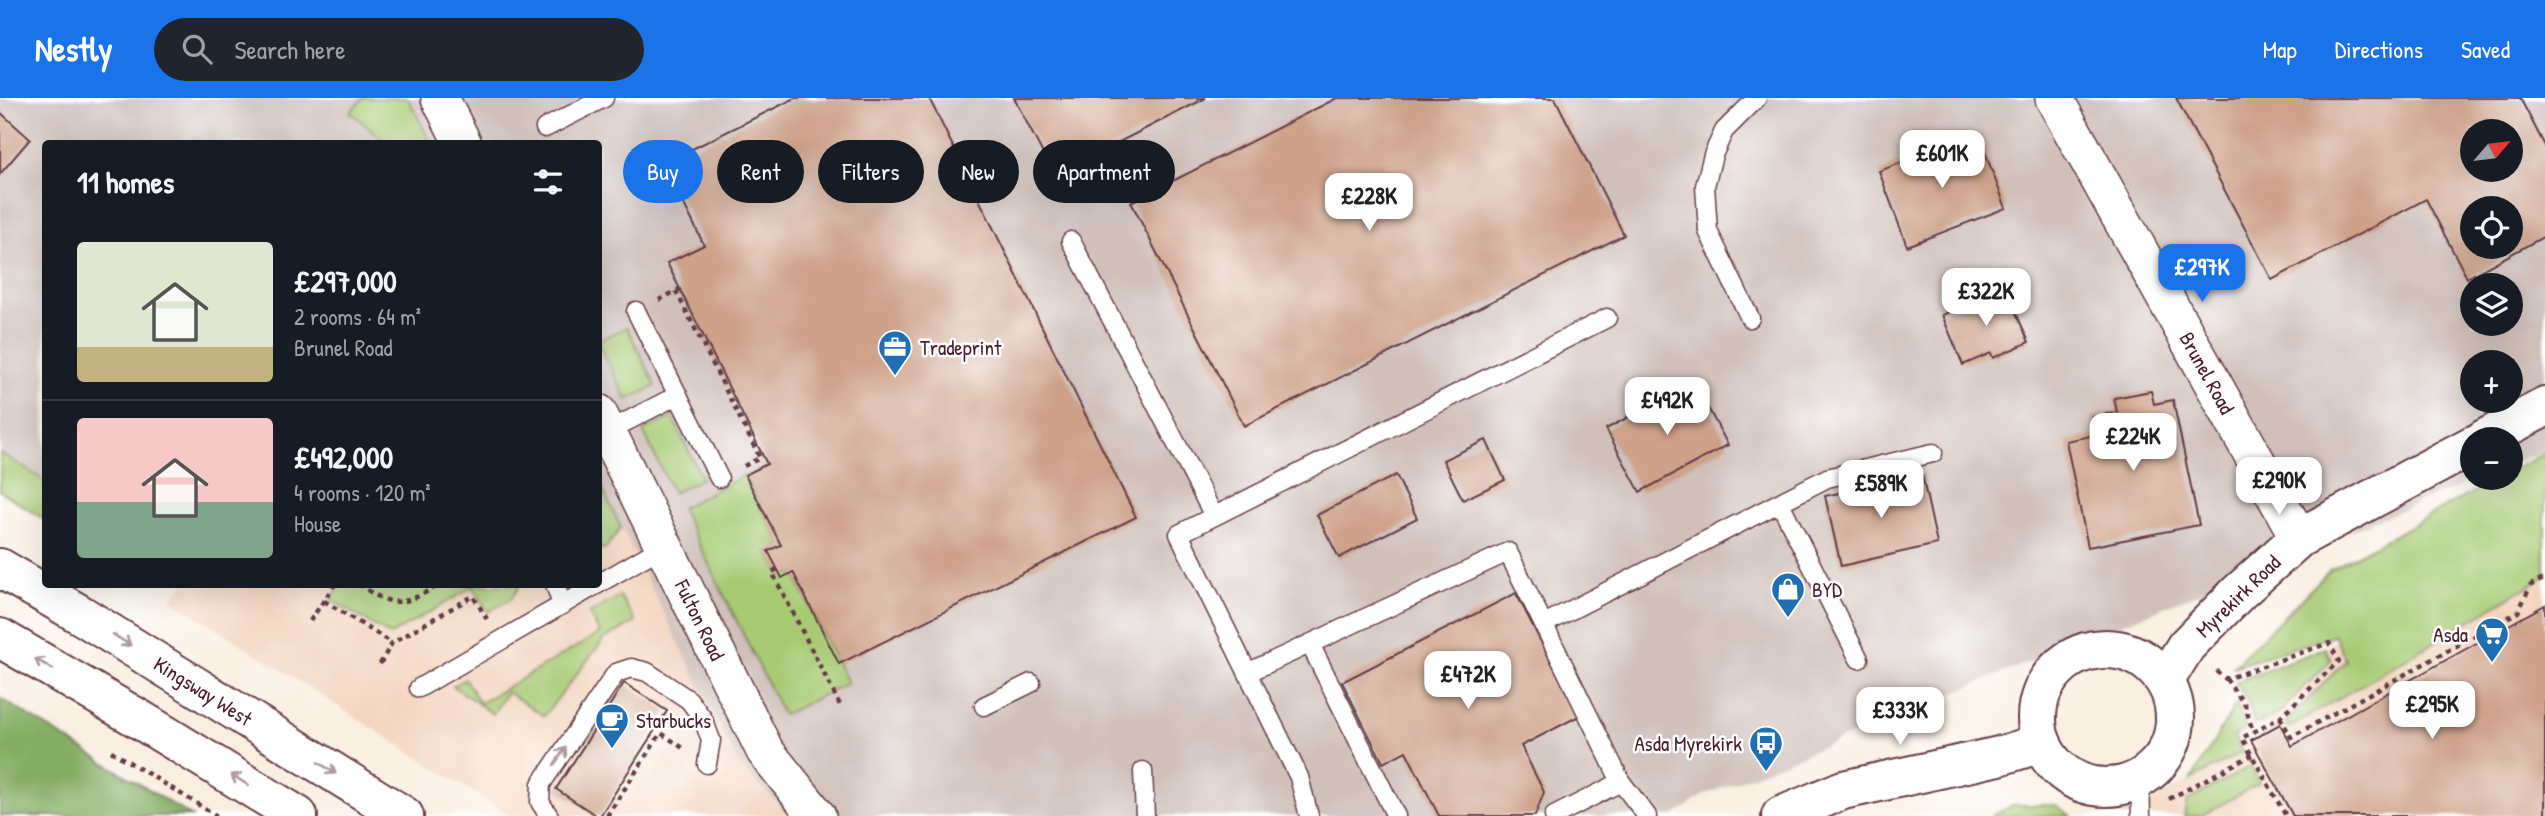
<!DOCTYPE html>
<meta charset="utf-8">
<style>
:root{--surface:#171b24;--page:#20242c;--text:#f1f3f6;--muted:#9ea1a6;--line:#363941;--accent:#1a73e8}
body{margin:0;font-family:"Patrick Hand",sans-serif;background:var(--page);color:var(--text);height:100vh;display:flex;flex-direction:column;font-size:26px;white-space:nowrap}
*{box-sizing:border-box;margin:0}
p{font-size:23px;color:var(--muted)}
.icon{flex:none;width:38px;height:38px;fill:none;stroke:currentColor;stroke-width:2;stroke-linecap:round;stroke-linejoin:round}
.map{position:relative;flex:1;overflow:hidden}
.drawer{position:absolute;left:42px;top:42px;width:560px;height:448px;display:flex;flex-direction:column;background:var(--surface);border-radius:7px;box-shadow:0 7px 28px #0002}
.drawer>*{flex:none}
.guide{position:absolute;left:623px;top:42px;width:665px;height:63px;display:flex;gap:14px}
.needle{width:46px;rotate:62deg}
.buttons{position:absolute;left:2460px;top:21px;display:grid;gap:14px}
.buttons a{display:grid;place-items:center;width:63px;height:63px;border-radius:50%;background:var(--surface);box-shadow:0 7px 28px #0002;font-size:35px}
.price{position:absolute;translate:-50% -60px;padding:0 16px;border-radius:14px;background:#fff;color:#222;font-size:23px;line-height:46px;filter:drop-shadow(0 2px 4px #0008)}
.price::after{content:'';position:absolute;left:50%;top:42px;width:21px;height:16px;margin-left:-10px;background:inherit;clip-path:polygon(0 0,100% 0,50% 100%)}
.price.selected{background:var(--accent);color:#fff}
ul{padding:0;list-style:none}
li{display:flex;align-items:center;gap:21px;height:175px;padding:0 35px}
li+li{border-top:2px solid var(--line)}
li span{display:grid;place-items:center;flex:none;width:196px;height:140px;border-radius:7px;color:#555}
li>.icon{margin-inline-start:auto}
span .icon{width:84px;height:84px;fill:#fffc;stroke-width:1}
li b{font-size:30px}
h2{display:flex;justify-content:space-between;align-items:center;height:84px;padding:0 35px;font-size:30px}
.pill{padding:0 24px;border-radius:32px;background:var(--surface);box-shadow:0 7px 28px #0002;font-size:24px;line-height:63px}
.pill.selected{background:var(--accent);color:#fff}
header{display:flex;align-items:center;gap:42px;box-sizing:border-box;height:98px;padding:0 35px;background:var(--accent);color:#fff}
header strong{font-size:33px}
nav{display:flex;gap:38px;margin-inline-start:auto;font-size:24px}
.search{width:490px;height:63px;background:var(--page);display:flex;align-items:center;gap:18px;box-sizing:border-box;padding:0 24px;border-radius:38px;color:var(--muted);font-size:26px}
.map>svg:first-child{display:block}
.built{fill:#f3d4be}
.industrial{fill:#cfc0ba;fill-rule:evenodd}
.green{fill:#a7ca73;stroke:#78744f;stroke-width:2}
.forest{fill:#85ae65;stroke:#686648;stroke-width:2}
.building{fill:#cea189;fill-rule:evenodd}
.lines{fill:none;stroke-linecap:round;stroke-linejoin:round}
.service-casing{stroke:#643e46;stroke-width:21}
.minor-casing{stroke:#643e46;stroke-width:40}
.tertiary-casing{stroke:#643e46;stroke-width:42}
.trunk-casing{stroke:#643e46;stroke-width:42}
.path{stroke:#643e46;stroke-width:4.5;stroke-dasharray:5 5;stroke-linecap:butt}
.service{stroke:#fff;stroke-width:18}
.minor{stroke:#fff;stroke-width:37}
.tertiary{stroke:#fff;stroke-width:38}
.trunk{stroke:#fff;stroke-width:38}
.oneway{stroke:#ae9aa0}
.labels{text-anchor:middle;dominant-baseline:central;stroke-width:5;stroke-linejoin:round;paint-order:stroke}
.poi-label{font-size:21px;fill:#4a1f2b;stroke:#fff;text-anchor:start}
.street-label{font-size:21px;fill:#4a1f2b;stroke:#fff}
</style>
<header>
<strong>Nestly</strong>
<div class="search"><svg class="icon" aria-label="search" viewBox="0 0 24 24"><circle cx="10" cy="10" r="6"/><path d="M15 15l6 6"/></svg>Search here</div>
<nav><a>Map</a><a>Directions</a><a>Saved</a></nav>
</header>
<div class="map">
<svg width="2545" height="718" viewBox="0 0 2545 718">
<rect width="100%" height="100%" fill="#fff"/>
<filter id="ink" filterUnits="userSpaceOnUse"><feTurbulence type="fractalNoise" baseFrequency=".0143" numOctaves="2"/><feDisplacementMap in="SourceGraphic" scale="14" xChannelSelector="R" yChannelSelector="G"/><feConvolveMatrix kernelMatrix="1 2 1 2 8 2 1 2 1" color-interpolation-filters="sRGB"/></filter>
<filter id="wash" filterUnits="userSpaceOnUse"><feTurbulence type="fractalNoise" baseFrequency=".00686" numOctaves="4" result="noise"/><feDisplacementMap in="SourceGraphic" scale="28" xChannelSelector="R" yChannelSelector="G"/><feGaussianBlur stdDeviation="1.57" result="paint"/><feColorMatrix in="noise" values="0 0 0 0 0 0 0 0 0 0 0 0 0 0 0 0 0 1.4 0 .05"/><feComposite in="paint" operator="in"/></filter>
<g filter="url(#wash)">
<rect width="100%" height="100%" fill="#f9efe1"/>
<g class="built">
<path d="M599,384l140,283 52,51h-281l-340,-217 14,-15h414z"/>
<path d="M2545,412v306h-425l71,-36 45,-76z"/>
</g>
<path class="industrial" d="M0,0h2545v353l-34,13v-25h-38v39h6l-777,318 -28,20h-883l-52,-51 -140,-283 -1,-338h-552l-1,376 -45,-29zM2473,33h38v39h-38zM2473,110h38v39h-38zM2473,187h38v39h-38zM2473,264h38v39h-38z"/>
<g class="green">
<path d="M363,0h45l23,45h-44l-37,-31z"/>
<path d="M627,229l29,59 -29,14 -29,-57 1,-3z"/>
<path d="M672,319l30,61 -29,15 -30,-62z"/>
<path d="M0,355l45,28v39l-45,-29z"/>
<path d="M2545,355v123l-256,152 -3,-5 60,-63 -12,-25 -101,32 98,-98 168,-91h12v-7z"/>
<path d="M745,377l36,70 -13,7 14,25 11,-5 54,111 -64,32 -102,-207z"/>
<path d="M599,384l22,46 -15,20 -7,1z"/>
<path d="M341,487v-1l179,1 -9,14 -23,13 -15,-25 -83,48 -59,-35z"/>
<path d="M620,498l16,26 -32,17 -60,77 -37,-24 -14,22 -40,-28 12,-7 15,24 120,-70 -11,-19z"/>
<path d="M2325,550l6,12 -52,53 -24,12 -6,-21 -13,-22z"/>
<path d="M2236,606l10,24 -12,8 8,16 -51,28z"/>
<path d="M2251,668l8,17 -58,33h-17l3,-15z"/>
<path d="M2014,707h42l15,11h-80z"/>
</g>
<path class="forest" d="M0,600l191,118h-191z"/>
<g id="blocks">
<g class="building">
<path d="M795,0h134l207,419 -297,147 -46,-92 -11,6 -14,-27 13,-6 -36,-70 22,-11 -100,-201 37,-18 -40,-82z"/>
<path d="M1014,0h192l-152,77z"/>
<path d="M1337,0h218l69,137 -380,191 -113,-224z"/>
<path d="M2176,0h344l25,48v90l-78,42 -41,-79 -154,81zM2473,33h38v39h-38zM2473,110h38v39h-38z"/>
<path d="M0,14l30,27 -30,35z"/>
<path d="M1978,36l28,74 -99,38 -28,-75z"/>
<path d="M2005,190l24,54 -36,16 -2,-5 -28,12 -21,-50z"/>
<path d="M1694,284l34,63 -88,47 -34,-63z"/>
<path d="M2151,293l3,13 19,-4 26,125 -111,22 -22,-106 29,-6 -3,-18 25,-5 -3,-14z"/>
<path d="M1486,342l19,40 -42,20 -20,-40z"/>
<path d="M1396,377l21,43 -78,40 -22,-43z"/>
<path d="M1922,377l15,69 -96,22 -16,-70z"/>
<path d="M1516,495l63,123 -58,30 23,46 -9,24h-96l-33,-65 -23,12 -41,-81z"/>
<path d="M2545,507v211h-252l-42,-76 29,-16 12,22z"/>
<path d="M624,585l43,28 -67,105h-3l-41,-27z"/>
</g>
</g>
</g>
<g filter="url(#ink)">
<use href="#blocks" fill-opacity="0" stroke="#643e46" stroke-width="2"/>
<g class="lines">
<g class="service-casing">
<g id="service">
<path d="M545,30l59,-30"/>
<path d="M1071,143l143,275"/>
<path d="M636,213l83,167"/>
<path d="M1750,220l-42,-87 -3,-45 8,-31 11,-24 33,-33"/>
<path d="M608,333l70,-36"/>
<path d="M1780,405l79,156"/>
<path d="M555,486l7,21"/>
<path d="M598,486l66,-38"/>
<path d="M1544,526l283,-146 106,-25"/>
<path d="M1310,546l86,172"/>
<path d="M1249,574l259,-120 113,230 26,34"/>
<path d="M419,590l179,-104"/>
<path d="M984,608l47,-23"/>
<path d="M1143,673l2,45"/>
<path d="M2140,681l1,37"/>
<path d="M549,718l-9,-14 1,-18 75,-111 15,-5 16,4 42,28 14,19 8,21 -4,24"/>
<path d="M1309,718l-10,-39 -120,-243 428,-216"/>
<path d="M1554,718l67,-34"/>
</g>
</g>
<g class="minor-casing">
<g id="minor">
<path d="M440,0l23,46"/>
<path d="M2054,0l245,440"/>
<path d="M598,315l167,338 52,65"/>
</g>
</g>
<g class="tertiary-casing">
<g id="tertiary">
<path d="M2484,341l61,-32"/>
<circle cx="2106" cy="620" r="69"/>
<path d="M2165,582l21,-34 52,-53 61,-55 174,-93"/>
<path d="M1781,718l62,-26 156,-34 43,-13"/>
</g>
</g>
<g class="trunk-casing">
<g id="trunk">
<path d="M0,470l81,47 323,201"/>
<path d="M0,540l144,84 154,94"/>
</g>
</g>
<g class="path">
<path d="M676,193l84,167 -16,8"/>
<path d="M659,202l21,-11"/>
<path d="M777,471l-5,3 70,137"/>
<path d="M359,486c36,27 46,20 82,0"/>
<path d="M324,503l68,42"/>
<path d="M310,523l25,-37"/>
<path d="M380,566l12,-21 81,-47 14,23"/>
<path d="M2216,573l10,8 103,-36 10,18 -59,56 -38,21 44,78"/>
<path d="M2226,581l19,26 8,27"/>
<path d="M2280,619l11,20 227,-125 13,-27 14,-7"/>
<path d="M111,653l106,65"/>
<path d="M2169,701l83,-44"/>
<path d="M607,718l54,-83 22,15"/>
</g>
<use href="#service" class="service"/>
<use href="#minor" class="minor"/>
<use href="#tertiary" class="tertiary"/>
<use href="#trunk" class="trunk"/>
</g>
<defs><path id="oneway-shaft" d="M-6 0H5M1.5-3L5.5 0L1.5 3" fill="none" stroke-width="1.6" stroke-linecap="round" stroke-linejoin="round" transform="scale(1.75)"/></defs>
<g class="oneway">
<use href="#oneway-shaft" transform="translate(122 542) rotate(32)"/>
<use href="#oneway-shaft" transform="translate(44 566) rotate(-150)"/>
<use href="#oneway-shaft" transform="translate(560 658) rotate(-56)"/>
<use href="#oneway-shaft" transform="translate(327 670) rotate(32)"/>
<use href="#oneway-shaft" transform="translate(240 682) rotate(-148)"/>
</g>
</g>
<defs>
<g id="office-pin" transform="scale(1.75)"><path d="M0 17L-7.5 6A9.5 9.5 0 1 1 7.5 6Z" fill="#1f6fb2" stroke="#fff"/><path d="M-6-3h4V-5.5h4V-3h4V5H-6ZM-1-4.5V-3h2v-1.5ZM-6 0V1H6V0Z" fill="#fff"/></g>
<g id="shop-pin" transform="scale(1.75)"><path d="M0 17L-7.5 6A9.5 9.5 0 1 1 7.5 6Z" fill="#1f6fb2" stroke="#fff"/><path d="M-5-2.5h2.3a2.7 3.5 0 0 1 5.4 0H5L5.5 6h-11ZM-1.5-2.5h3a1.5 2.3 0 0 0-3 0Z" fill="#fff"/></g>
<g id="supermarket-pin" transform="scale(1.75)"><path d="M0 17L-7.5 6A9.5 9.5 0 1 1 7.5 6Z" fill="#1f6fb2" stroke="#fff"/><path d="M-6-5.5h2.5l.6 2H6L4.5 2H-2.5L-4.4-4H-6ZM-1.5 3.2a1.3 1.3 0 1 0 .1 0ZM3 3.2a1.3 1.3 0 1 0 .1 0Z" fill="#fff"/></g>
<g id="cafe-pin" transform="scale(1.75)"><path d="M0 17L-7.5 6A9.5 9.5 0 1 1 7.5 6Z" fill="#1f6fb2" stroke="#fff"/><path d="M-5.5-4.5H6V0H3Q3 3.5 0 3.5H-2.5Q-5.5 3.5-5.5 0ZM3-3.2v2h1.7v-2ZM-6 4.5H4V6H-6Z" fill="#fff"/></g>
<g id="bus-pin" transform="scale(1.75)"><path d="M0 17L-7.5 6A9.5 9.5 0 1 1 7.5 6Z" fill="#1f6fb2" stroke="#fff"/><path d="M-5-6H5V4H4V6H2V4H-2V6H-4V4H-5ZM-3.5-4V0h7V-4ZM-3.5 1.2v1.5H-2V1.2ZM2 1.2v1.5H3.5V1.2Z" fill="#fff"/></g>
</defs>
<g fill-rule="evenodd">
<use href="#office-pin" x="895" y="249"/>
<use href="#shop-pin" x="1788" y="491"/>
<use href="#supermarket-pin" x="2492" y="536"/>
<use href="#cafe-pin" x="612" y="622"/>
<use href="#bus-pin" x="1766" y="645"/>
</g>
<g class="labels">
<g class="poi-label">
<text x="920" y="249">Tradeprint</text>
<text x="1812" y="491">BYD</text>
<text x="2468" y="536" text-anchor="end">Asda</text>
<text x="636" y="622">Starbucks</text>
<text x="1742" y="645" text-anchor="end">Asda Myrekirk</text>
</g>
<g class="street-label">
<text transform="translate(2207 275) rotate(61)">Brunel Road</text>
<text transform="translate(2238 498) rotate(-44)">Myrekirk Road</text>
<text transform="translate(700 522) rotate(64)">Fulton Road</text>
<text transform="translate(203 593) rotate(32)">Kingsway West</text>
</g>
</g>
</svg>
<div class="buttons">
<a><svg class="needle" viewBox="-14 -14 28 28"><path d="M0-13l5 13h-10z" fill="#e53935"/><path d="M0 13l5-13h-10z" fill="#9ea1a6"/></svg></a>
<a><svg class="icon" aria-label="locate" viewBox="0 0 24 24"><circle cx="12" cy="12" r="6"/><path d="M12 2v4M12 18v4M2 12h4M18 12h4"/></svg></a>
<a><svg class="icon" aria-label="layers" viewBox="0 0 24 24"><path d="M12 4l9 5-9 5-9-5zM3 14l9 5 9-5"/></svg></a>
<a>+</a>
<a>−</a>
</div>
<b class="price" style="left:1942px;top:92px">£601K</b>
<b class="price" style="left:1369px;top:135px">£228K</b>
<b class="price selected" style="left:2202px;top:206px">£297K</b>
<b class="price" style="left:1986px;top:230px">£322K</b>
<b class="price" style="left:1667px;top:339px">£492K</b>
<b class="price" style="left:2133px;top:375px">£224K</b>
<b class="price" style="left:2279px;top:419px">£290K</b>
<b class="price" style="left:1881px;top:422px">£589K</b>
<b class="price" style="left:1468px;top:613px">£472K</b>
<b class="price" style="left:2432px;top:643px">£295K</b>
<b class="price" style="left:1900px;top:649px">£333K</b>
<div class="guide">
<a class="pill selected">Buy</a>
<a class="pill">Rent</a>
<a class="pill">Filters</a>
<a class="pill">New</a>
<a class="pill">Apartment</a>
</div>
<section class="drawer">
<h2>11 homes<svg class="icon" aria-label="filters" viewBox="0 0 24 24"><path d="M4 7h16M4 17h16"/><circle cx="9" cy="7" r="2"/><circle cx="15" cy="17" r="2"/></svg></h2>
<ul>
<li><span style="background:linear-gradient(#dfe7d0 75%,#c2b280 0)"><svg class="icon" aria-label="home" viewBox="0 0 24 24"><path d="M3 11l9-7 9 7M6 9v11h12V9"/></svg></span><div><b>£297,000</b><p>2 rooms · 64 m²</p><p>Brunel Road</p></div></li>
<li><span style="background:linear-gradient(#f6c9c9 60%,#7fa58c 0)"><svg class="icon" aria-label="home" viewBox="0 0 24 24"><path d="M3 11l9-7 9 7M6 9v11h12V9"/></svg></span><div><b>£492,000</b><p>4 rooms · 120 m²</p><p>House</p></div></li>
</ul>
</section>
</div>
